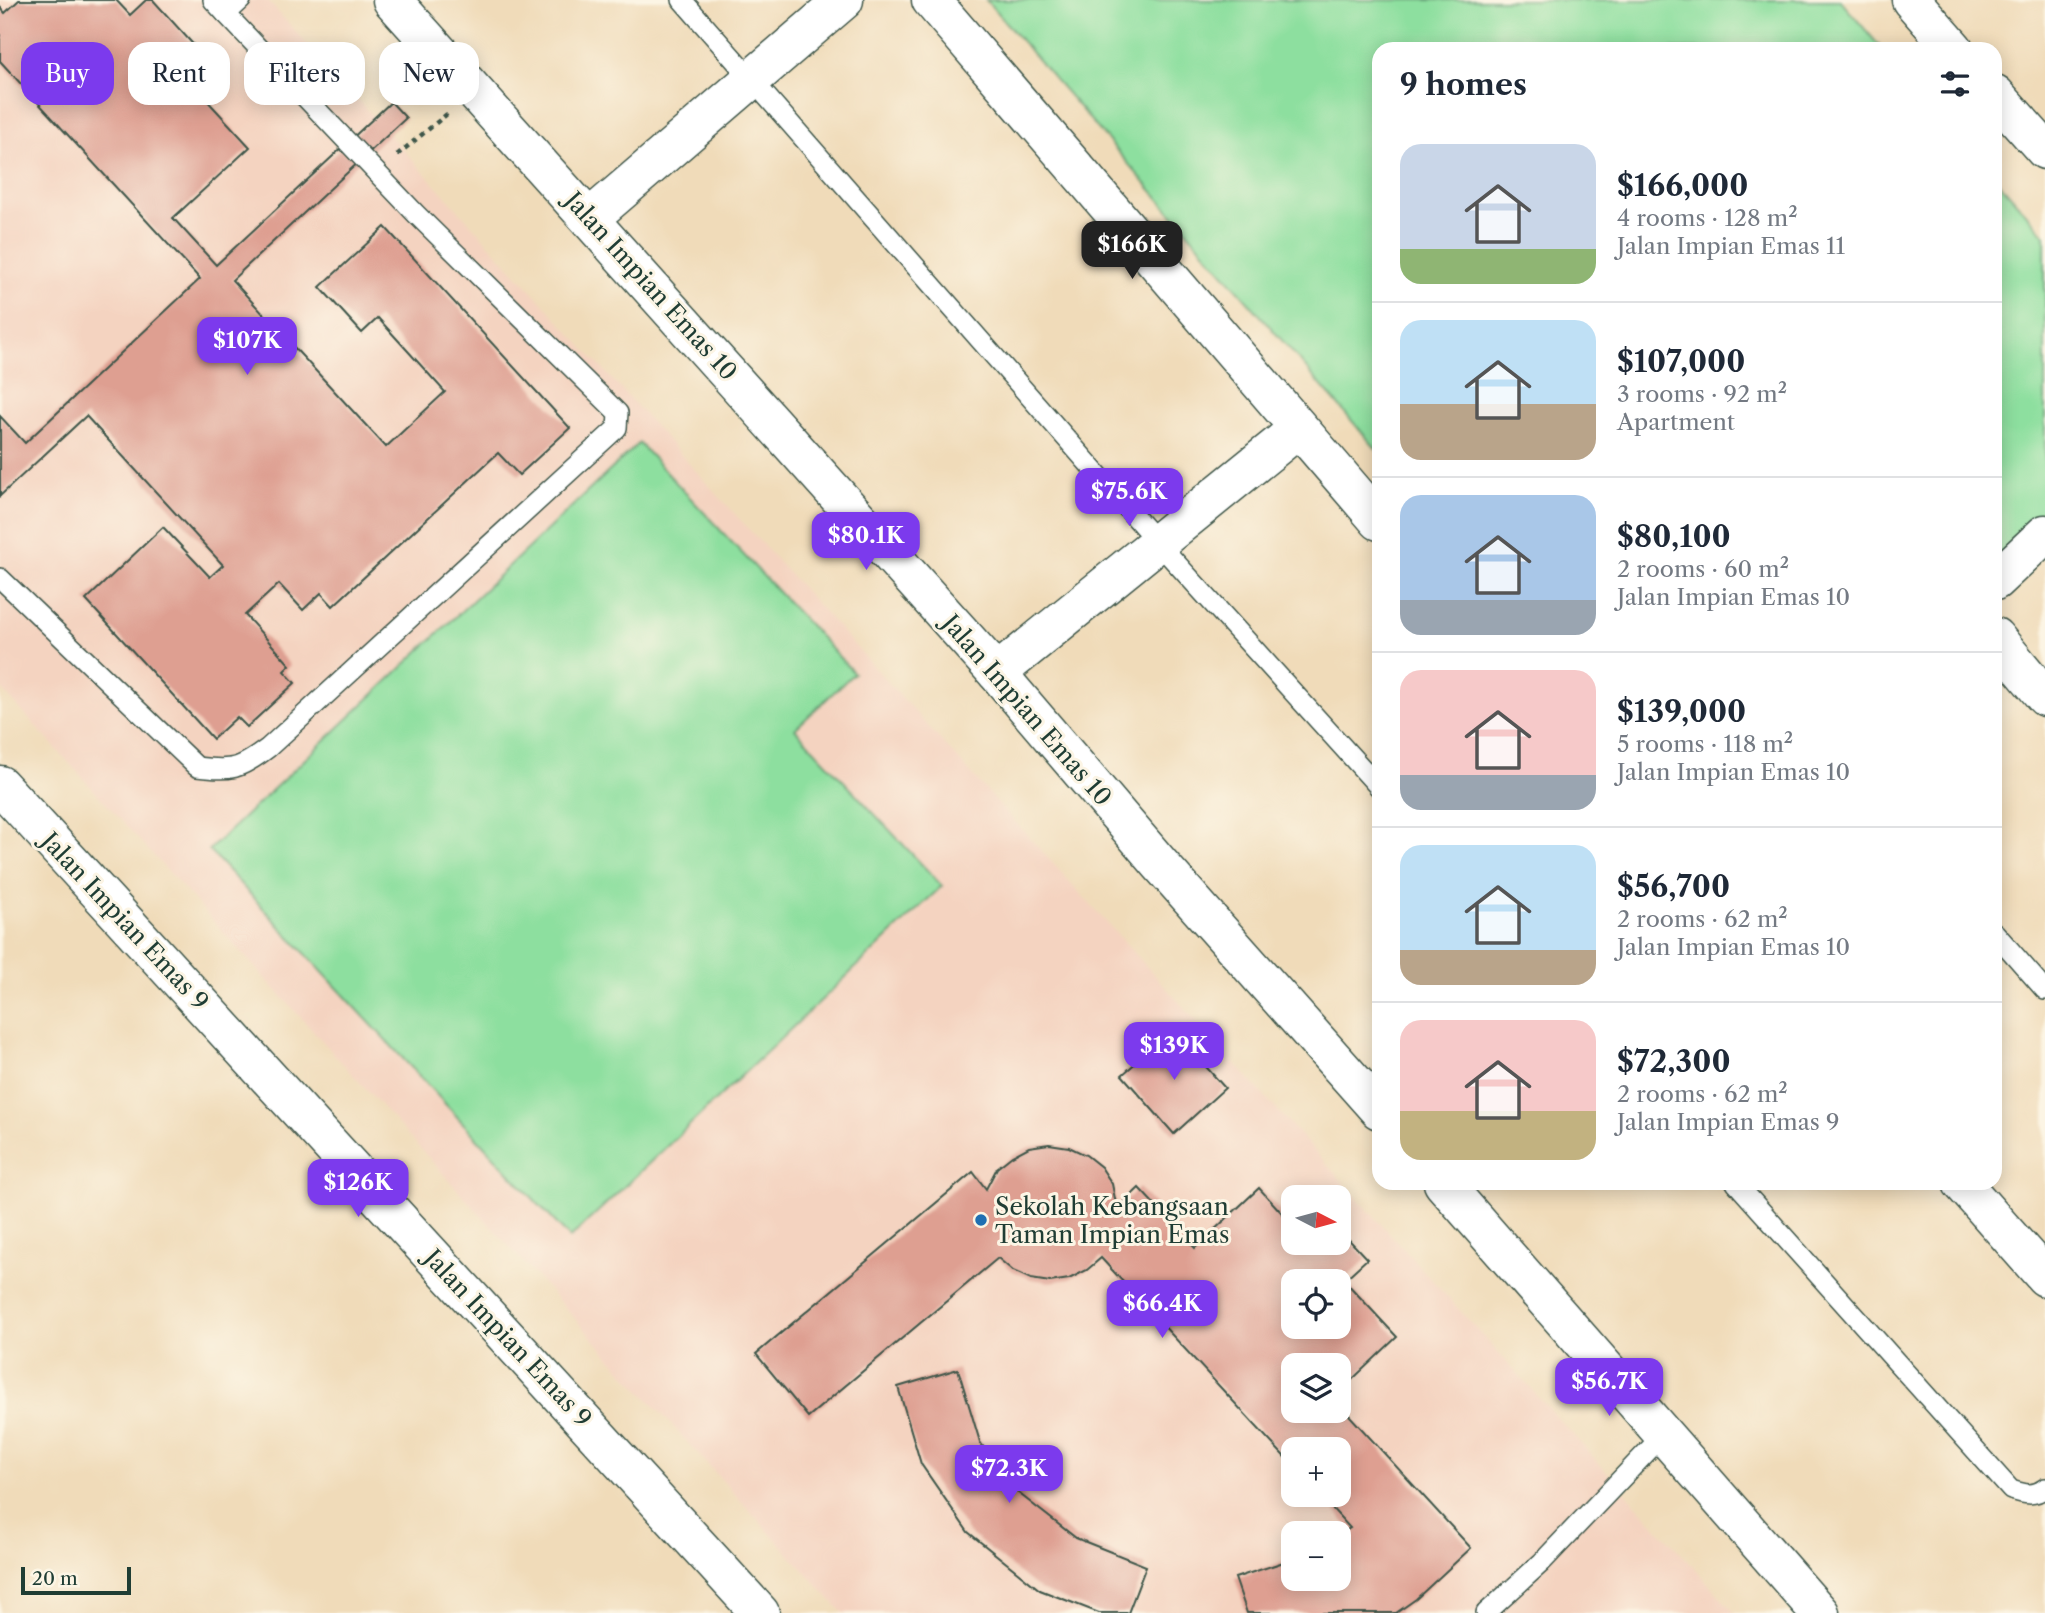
<!DOCTYPE html>
<meta charset="utf-8">
<style>
:root{--surface:#fff;--page:#f2f2f3;--text:#1f2937;--muted:#747a83;--line:#e0e1e3;--accent:#7c3aed}
body{margin:0;font-family:"Libre Caslon Text",serif;background:var(--page);color:var(--text);height:100vh;display:flex;flex-direction:column;font-size:26px;white-space:nowrap}
*{box-sizing:border-box;margin:0}
p{font-size:23px;color:var(--muted)}
.icon{flex:none;width:38px;height:38px;fill:none;stroke:currentColor;stroke-width:2;stroke-linecap:round;stroke-linejoin:round}
.map{position:relative;flex:1;overflow:hidden}
.panel{position:absolute;left:1372px;top:42px;width:630px;height:1148px;display:flex;flex-direction:column;background:var(--surface);border-radius:21px;box-shadow:0 4px 18px #0003}
.panel>*{flex:none}
.guide{position:absolute;left:21px;top:42px;width:665px;height:63px;display:flex;gap:14px}
.needle{width:46px;rotate:96deg}
.tools{position:absolute;left:1281px;top:1185px;display:grid;gap:14px}
.tools a{display:grid;place-items:center;width:70px;height:70px;border-radius:14px;background:var(--surface);box-shadow:0 4px 18px #0003;font-size:35px}
.scale{position:absolute;left:21px;bottom:18px;width:110px;box-sizing:border-box;padding-left:7px;border:4px solid #1f3d34;border-top:0;font-size:19px;line-height:24px;white-space:nowrap;color:#1f3d34;-webkit-text-stroke:5px #fcf5e5;paint-order:stroke}
.price{position:absolute;translate:-50% -60px;padding:0 16px;border-radius:14px;background:var(--accent);color:#fff;font-size:23px;line-height:46px;filter:drop-shadow(0 2px 4px #0008)}
.price::after{content:'';position:absolute;left:50%;top:42px;width:21px;height:16px;margin-left:-10px;background:inherit;clip-path:polygon(0 0,100% 0,50% 100%)}
.price.active{background:#222;color:#fff}
ul{padding:0;list-style:none}
li{display:flex;align-items:center;gap:21px;height:175px;padding:0 28px}
li+li{border-top:2px solid var(--line)}
li span{display:grid;place-items:center;flex:none;width:196px;height:140px;border-radius:21px;color:#555}
li>.icon{margin-inline-start:auto}
span .icon{width:84px;height:84px;fill:#fffc;stroke-width:1}
li b{font-size:30px}
h2{display:flex;justify-content:space-between;align-items:center;height:84px;padding:0 28px;font-size:30px}
.tag{padding:0 24px;border-radius:21px;background:var(--surface);box-shadow:0 4px 18px #0003;font-size:24px;line-height:63px}
.tag.active{background:var(--accent);color:#fff}
.map>svg:first-child{display:block}
.built{fill:#f4d3c0;fill-rule:evenodd}
.green{fill:#8ddf9f;stroke:#568e6a;stroke-width:2}
.building{fill:#de9f91;fill-rule:evenodd}
.lines{fill:none;stroke-linecap:round;stroke-linejoin:round}
.service-casing{stroke:#3e5548;stroke-width:22}
.minor-casing{stroke:#3e5548;stroke-width:41}
.tertiary-casing{stroke:#3e5548;stroke-width:41}
.path{stroke:#3e5548;stroke-width:4.5;stroke-dasharray:5 5;stroke-linecap:butt}
.service{stroke:#fff;stroke-width:19}
.minor{stroke:#fff;stroke-width:38}
.tertiary{stroke:#fff;stroke-width:38}
.poi-dot{fill:#1f6fb2;stroke:#fcf5e5;stroke-width:2.5}
.labels{text-anchor:middle;dominant-baseline:central;stroke-width:6;stroke-linejoin:round;paint-order:stroke}
.street-label{font-size:24px;fill:#1f3d34;stroke:#fcf5e5}
.poi-label{font-size:24px;fill:#1f3d34;stroke:#fcf5e5;text-anchor:start}
</style>
<div class="map">
<svg width="2045" height="1613" viewBox="0 0 2045 1613">
<rect width="100%" height="100%" fill="#fcf5e5"/>
<filter id="ink" filterUnits="userSpaceOnUse"><feTurbulence type="fractalNoise" baseFrequency=".0143" numOctaves="2"/><feDisplacementMap in="SourceGraphic" scale="14" xChannelSelector="R" yChannelSelector="G"/><feConvolveMatrix kernelMatrix="1 2 1 2 8 2 1 2 1" color-interpolation-filters="sRGB"/></filter>
<filter id="wash" filterUnits="userSpaceOnUse"><feTurbulence type="fractalNoise" baseFrequency=".00686" numOctaves="4" result="noise"/><feDisplacementMap in="SourceGraphic" scale="28" xChannelSelector="R" yChannelSelector="G"/><feGaussianBlur stdDeviation="1.57" result="paint"/><feColorMatrix in="noise" values="0 0 0 0 0 0 0 0 0 0 0 0 0 0 0 0 0 1.4 0 .05"/><feComposite in="paint" operator="in"/></filter>
<g filter="url(#wash)">
<rect width="100%" height="100%" fill="#f0dbb9"/>
<path class="built" d="M0,0h267l1468,1613h-892l-843,-926zM1293,1197h46v45h-46zM1293,1281h46v45h-46zM1293,1365h46v45h-46zM1293,1449h46v45h-46zM1293,1533h46v45h-46z"/>
<g class="green">
<path d="M986,0h854l42,49h-503v403z"/>
<path d="M1995,178l50,57v282l-50,46z"/>
<path d="M639,443l215,230 -59,56 147,157 -372,352 -361,-388z"/>
</g>
<g id="blocks">
<g class="building">
<path d="M19,0h97l14,15 16,-15h7l47,52 -20,19 70,76 -77,71 43,47 175,-163 15,16 -174,162 154,167 59,-55 -67,-74 -16,15 -42,-46 65,-60 185,201 -51,47 -21,-22 -165,153 -12,-13 -18,17 -24,-26 -34,31 45,50 -6,6 11,12 -48,44 -10,-10 -24,22 -127,-139 77,-73 47,50 13,-12 -137,-149 -86,80v-80l25,27 175,-164 -200,-218v-54l5,6z"/>
<path d="M1173,1030l52,58 -51,46 -52,-59z"/>
<path d="M1049,1144l20,3 17,8 15,12 11,17 5,25 22,-21 56,60 64,-60 34,37v17h46v-13l28,30 -23,21 53,57 -58,55v-27h-46v45h46v-6l132,144 -55,51 -20,14h-149l-12,-35 58,-19v19h46v-43l11,-7 -31,-34h20v-45h-46v17l-192,-208 -14,12 -18,9 -19,3 -19,-3 -18,-8 -15,-13 -190,159 -52,-63 217,-182 13,17 11,-21 15,-12 17,-9zM1293,1281h46v45h-46z"/>
<path d="M958,1369l22,73 32,46 64,50 70,28 -18,47h-29l-59,-23 -72,-58 -47,-68 -23,-77z"/>
</g>
</g>
</g>
<g filter="url(#ink)">
<use href="#blocks" fill-opacity="0" stroke="#3e5548" stroke-width="2"/>
<g class="lines">
<g class="service-casing">
<g id="service">
<path d="M213,0l13,14"/>
<path d="M682,0l476,543 221,244"/>
<path d="M0,578l197,189c35,4 42,3 71,-19l349,-320 1,-15 -202,-199 -190,-200 15,-14"/>
<path d="M1995,933l50,57"/>
<path d="M1736,1183l275,307c13,4 23,7 34,-2"/>
<path d="M1486,1613l55,-50 122,-128"/>
</g>
</g>
<g class="minor-casing">
<g id="minor">
<path d="M392,0l605,673 163,191 219,246"/>
<path d="M931,0l448,521"/>
<path d="M1911,0l43,49"/>
<path d="M1995,94l50,56"/>
<path d="M590,218l254,-218"/>
<path d="M1995,581l50,-47"/>
<path d="M1995,637l50,60"/>
<path d="M997,673l301,-244"/>
<path d="M1443,1183l377,430"/>
<path d="M1962,1183l83,94"/>
</g>
</g>
<g class="tertiary-casing">
<path id="tertiary" d="M0,785l760,828"/>
</g>
<path class="path" d="M397,155l50,-41"/>
<use href="#service" class="service"/>
<use href="#minor" class="minor"/>
<use href="#tertiary" class="tertiary"/>
</g>
</g>
<circle class="poi-dot" cx="981" cy="1220" r="7"/>
<g class="labels">
<g class="street-label">
<text transform="translate(651 286) rotate(48)">Jalan Impian Emas 10</text>
<text transform="translate(1027 710) rotate(49)">Jalan Impian Emas 10</text>
<text transform="translate(125 921) rotate(47)">Jalan Impian Emas 9</text>
<text transform="translate(508 1338) rotate(47)">Jalan Impian Emas 9</text>
</g>
<g class="poi-label">
<text x="995" y="1206">Sekolah Kebangsaan<tspan x="995" dy="28">Taman Impian Emas</tspan></text>
</g>
</g>
</svg>
<div class="tools">
<a><svg class="needle" viewBox="-14 -14 28 28"><path d="M0-13l5 13h-10z" fill="#e53935"/><path d="M0 13l5-13h-10z" fill="#747a83"/></svg></a>
<a><svg class="icon" aria-label="locate" viewBox="0 0 24 24"><circle cx="12" cy="12" r="6"/><path d="M12 2v4M12 18v4M2 12h4M18 12h4"/></svg></a>
<a><svg class="icon" aria-label="layers" viewBox="0 0 24 24"><path d="M12 4l9 5-9 5-9-5zM3 14l9 5 9-5"/></svg></a>
<a>+</a>
<a>−</a>
</div>
<div class="scale">20 m</div>
<b class="price active" style="left:1132px;top:281px">$166K</b>
<b class="price" style="left:247px;top:377px">$107K</b>
<b class="price" style="left:1129px;top:528px">$75.6K</b>
<b class="price" style="left:866px;top:572px">$80.1K</b>
<b class="price" style="left:1174px;top:1082px">$139K</b>
<b class="price" style="left:358px;top:1219px">$126K</b>
<b class="price" style="left:1162px;top:1340px">$66.4K</b>
<b class="price" style="left:1609px;top:1418px">$56.7K</b>
<b class="price" style="left:1009px;top:1505px">$72.3K</b>
<div class="guide">
<a class="tag active">Buy</a>
<a class="tag">Rent</a>
<a class="tag">Filters</a>
<a class="tag">New</a>
</div>
<section class="panel">
<h2>9 homes<svg class="icon" aria-label="filters" viewBox="0 0 24 24"><path d="M4 7h16M4 17h16"/><circle cx="9" cy="7" r="2"/><circle cx="15" cy="17" r="2"/></svg></h2>
<ul>
<li><span style="background:linear-gradient(#c9d6e8 75%,#8fb573 0)"><svg class="icon" aria-label="home" viewBox="0 0 24 24"><path d="M3 11l9-7 9 7M6 9v11h12V9"/></svg></span><div><b>$166,000</b><p>4 rooms · 128 m²</p><p>Jalan Impian Emas 11</p></div></li>
<li><span style="background:linear-gradient(#bfe0f5 60%,#b9a48a 0)"><svg class="icon" aria-label="home" viewBox="0 0 24 24"><path d="M3 11l9-7 9 7M6 9v11h12V9"/></svg></span><div><b>$107,000</b><p>3 rooms · 92 m²</p><p>Apartment</p></div></li>
<li><span style="background:linear-gradient(#a9c7e8 75%,#9aa5b1 0)"><svg class="icon" aria-label="home" viewBox="0 0 24 24"><path d="M3 11l9-7 9 7M6 9v11h12V9"/></svg></span><div><b>$80,100</b><p>2 rooms · 60 m²</p><p>Jalan Impian Emas 10</p></div></li>
<li><span style="background:linear-gradient(#f6c9c9 75%,#9aa5b1 0)"><svg class="icon" aria-label="home" viewBox="0 0 24 24"><path d="M3 11l9-7 9 7M6 9v11h12V9"/></svg></span><div><b>$139,000</b><p>5 rooms · 118 m²</p><p>Jalan Impian Emas 10</p></div></li>
<li><span style="background:linear-gradient(#bfe0f5 75%,#b9a48a 0)"><svg class="icon" aria-label="home" viewBox="0 0 24 24"><path d="M3 11l9-7 9 7M6 9v11h12V9"/></svg></span><div><b>$56,700</b><p>2 rooms · 62 m²</p><p>Jalan Impian Emas 10</p></div></li>
<li><span style="background:linear-gradient(#f6c9c9 65%,#c2b280 0)"><svg class="icon" aria-label="home" viewBox="0 0 24 24"><path d="M3 11l9-7 9 7M6 9v11h12V9"/></svg></span><div><b>$72,300</b><p>2 rooms · 62 m²</p><p>Jalan Impian Emas 9</p></div></li>
</ul>
</section>
</div>
